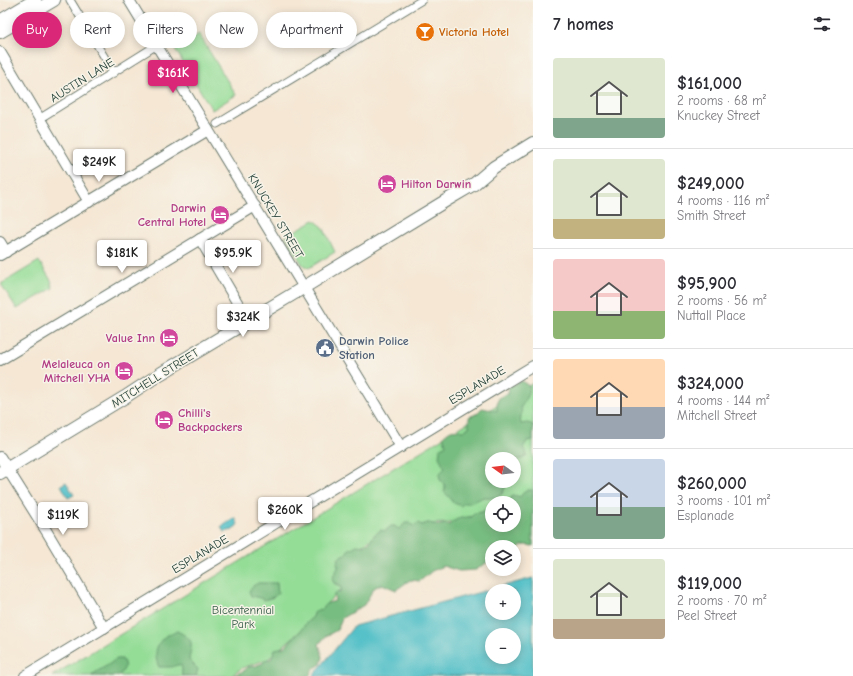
<!DOCTYPE html>
<meta charset="utf-8">
<style>
:root{--surface:#fff;--page:#f7f7f7;--text:#2b2b33;--muted:#7c7c81;--line:#e1e1e2;--accent:#db2777}
body{margin:0;font-family:"Comic Neue",sans-serif;background:var(--page);color:var(--text);height:100vh;display:flex;flex-direction:column;font-size:15px;white-space:nowrap}
*{box-sizing:border-box;margin:0}
p{font-size:13px;color:var(--muted)}
.icon{flex:none;width:22px;height:22px;fill:none;stroke:currentColor;stroke-width:2;stroke-linecap:round;stroke-linejoin:round}
.map{position:relative;flex:1;overflow:hidden}
.drawer{display:flex;flex-direction:column;background:var(--surface);width:320px}
.drawer>*{flex:none}
.guide{position:absolute;left:12px;top:12px;width:380px;height:36px;display:flex;gap:8px}
.needle{width:26px;rotate:284deg}
.controls{position:absolute;left:485px;top:452px;display:grid;gap:8px}
.controls a{display:grid;place-items:center;width:36px;height:36px;border-radius:50%;background:var(--surface);box-shadow:0 2px 10px #0003;font-size:20px}
.price{position:absolute;translate:-50% -34px;padding:0 9px;border-radius:4px;background:#fff;color:#222;font-size:13px;line-height:26px;filter:drop-shadow(0 1px 2px #0008)}
.price::after{content:'';position:absolute;left:50%;top:24px;width:12px;height:9px;margin-left:-6px;background:inherit;clip-path:polygon(0 0,100% 0,50% 100%)}
.price.current{background:var(--accent);color:#fff}
ul{padding:0;list-style:none}
li{display:flex;align-items:center;gap:12px;height:100px;padding:0 20px}
li+li{border-top:1px solid var(--line)}
li span{display:grid;place-items:center;flex:none;width:112px;height:80px;border-radius:4px;color:#555}
li>.icon{margin-inline-start:auto}
span .icon{width:48px;height:48px;fill:#fffc;stroke-width:1}
li b{font-size:17px}
h2{display:flex;justify-content:space-between;align-items:center;height:48px;padding:0 20px;font-size:17px}
.tag{padding:0 14px;border-radius:18px;background:var(--surface);box-shadow:0 2px 10px #0003;font-size:14px;line-height:36px}
.tag.current{background:var(--accent);color:#fff}
main{display:flex;flex:1;min-height:0}
.map>svg:first-child{display:block}
.green{fill:#94dd97;stroke:#5a8d66;fill-rule:evenodd}
.forest{fill:#77bc80;stroke:#4b7c5a}
.water{fill:#52c0c8;stroke:#387e7e;fill-rule:evenodd}
.lines{fill:none;stroke-linecap:round;stroke-linejoin:round}
.pedestrian-casing{stroke:#6a786c;stroke-width:9}
.minor-casing{stroke:#6a786c;stroke-width:12}
.tertiary-casing{stroke:#6a786c;stroke-width:14}
.pedestrian{stroke:#fff;stroke-width:7}
.minor{stroke:#fff;stroke-width:10}
.tertiary{stroke:#fff;stroke-width:12}
.labels{text-anchor:middle;dominant-baseline:central;stroke-width:3;stroke-linejoin:round;paint-order:stroke}
.food-label{font-size:12px;font-weight:bold;fill:#c56008;stroke:#f7f3e8;text-anchor:start}
.street-label{font-size:12px;fill:#1f3d34;stroke:#f7f3e8}
.hotel-label{font-size:12px;font-weight:bold;fill:#b23c85;stroke:#f7f3e8;text-anchor:end}
.service-label{font-size:12px;font-weight:bold;fill:#4e5e75;stroke:#f7f3e8;text-anchor:start}
.park-label{font-size:12px;fill:#365d48;stroke:#f7f3e8}
</style>
<main>
<div class="map">
<svg width="533" height="676" viewBox="0 0 533 676">
<rect width="100%" height="100%" fill="#f7f3e8"/>
<filter id="ink" filterUnits="userSpaceOnUse"><feTurbulence type="fractalNoise" baseFrequency=".025" numOctaves="2"/><feDisplacementMap in="SourceGraphic" scale="8" xChannelSelector="R" yChannelSelector="G"/><feConvolveMatrix kernelMatrix="1 2 1 2 8 2 1 2 1" color-interpolation-filters="sRGB"/></filter>
<filter id="wash" filterUnits="userSpaceOnUse"><feTurbulence type="fractalNoise" baseFrequency=".012" numOctaves="4" result="noise"/><feDisplacementMap in="SourceGraphic" scale="16" xChannelSelector="R" yChannelSelector="G"/><feGaussianBlur stdDeviation="0.9" result="paint"/><feColorMatrix in="noise" values="0 0 0 0 0 0 0 0 0 0 0 0 0 0 0 0 0 1.4 0 .05"/><feComposite in="paint" operator="in"/></filter>
<g filter="url(#wash)">
<rect width="100%" height="100%" fill="#f5e7d4"/>
<g class="green">
<path d="M199,34l37,61 -24,15 -37,-61z"/>
<path d="M314,220l9,7 12,25 -26,16 -7,-4 -16,-28z"/>
<path d="M39,261l13,21 -1,1 2,5 -36,21 -16,-25z"/>
<path d="M533,383v114l-19,6h-22v7l-43,13 -24,1 -48,11 -36,25 -7,23 8,6 -15,14 -21,23 -38,33 -26,9 -11,8h-179zM492,459h22v22h-22z"/>
</g>
<g class="forest">
<path d="M522,381l8,6 -5,14 -4,6c2,6 -2,12 0,17l7,-1 5,2v15l-6,1 -4,7 3,4 1,4c-5,4 -7,3 -13,4v-1c-7,-1 -15,0 -22,0v22h13v7l-3,6 -6,4 -12,-1 -14,6h-6l-3,3 -9,-4 -1,-3 -7,-7c2,-6 1,-8 -4,-12l-1,-6 6,-6 -6,-11 1,-8 6,-4 -3,-9c8,-7 9,-8 20,-5l6,-4v-10l7,-3 6,-6 15,3c0,-12 0,-14 11,-17l1,-8z"/>
<path d="M528,490h5v56l-7,-1 -5,1 -6,7 -1,-6h-22v12l-16,11 -17,1 -16,-5 -11,5 -12,10 -10,-1 -14,10 -14,-6 -8,4 -10,17 -22,13 -5,12 -11,6 -7,8 4,13 -2,7 -8,5 -3,6 -3,1h-74l12,-6 3,-3 7,-1 8,-3 1,-3 7,-1 4,-10 10,-2 9,-10 4,-3 9,-12 6,-5 1,-4 5,-4 2,1c4,-7 7,-7 14,-9l-1,-6 2,-3 4,1 2,-4 -4,-5 -4,-1 -2,-4 3,-6 3,-5v-3l-1,-1c1,-6 3,-9 9,-10l2,-4 9,-5 7,1 6,-4 4,-7 7,-5 4,1 6,-5h4l2,2 3,1 5,-6h4l5,3 2,-2 3,-1 2,2c2,0 4,-1 6,-2 3,-1 6,2 9,2 5,1 7,-2 13,0 8,-7 13,-8 23,-8l2,-4 9,-1 1,-2 8,2v13h22v-22h-7c3,-5 6,-10 13,-6l3,-4z"/>
<path d="M258,583h19l1,10 -4,4 -10,3 -4,-2 -9,-2 -2,-5 4,-5z"/>
<path d="M177,631c18,9 15,11 12,29l9,9 -2,7h-14c-1,-4 1,-7 -1,-11h-4l-5,2h-13c-6,-12 -3,-26 9,-32 3,-1 6,-2 9,-4z"/>
<path d="M117,659h5c5,8 2,10 -3,17h-27l1,-2 18,-11 2,-2z"/>
</g>
<g class="water">
<path d="M66,482l8,13 -6,3 -7,-13z"/>
<path d="M235,518l3,6 -5,6 -9,2 -3,-5z"/>
<path d="M533,578v98h-220l41,-50zM492,591h22v22h-22zM492,635h22v22h-22z"/>
</g>
</g>
<g filter="url(#ink)">
<g class="lines">
<g class="pedestrian-casing">
<g id="pedestrian">
<path d="M70,0l44,73"/>
<path d="M39,119l118,-74"/>
<path d="M217,124l205,-124"/>
</g>
</g>
<g class="minor-casing">
<g id="minor">
<path d="M129,0l272,447"/>
<path d="M0,52l89,150"/>
<path d="M200,239l48,82"/>
<path d="M0,242l6,10"/>
<path d="M0,255l208,-125"/>
<path d="M0,360l255,-154"/>
<path d="M0,457l47,75 57,96"/>
<path d="M25,676l508,-310"/>
</g>
</g>
<g class="tertiary-casing">
<g id="tertiary">
<path d="M0,21l35,-21"/>
<path d="M0,32l54,-32"/>
<path d="M0,473l125,-76 35,-23 133,-80 154,-94 27,-16 20,-17 39,-24"/>
</g>
</g>
<use href="#pedestrian" class="pedestrian"/>
<use href="#minor" class="minor"/>
<use href="#tertiary" class="tertiary"/>
</g>
</g>
<defs>
<g id="bar-disc" transform="scale(1)"><circle r="9.5" fill="#e8710a" stroke="#f7f3e8"/><path d="M-6-5H6L.8 .8V4.5H3.5V6h-7V4.5H-.8V.8Z" fill="#fff"/></g>
<g id="hotel-disc" transform="scale(1)"><circle r="9.5" fill="#d1479c" stroke="#f7f3e8"/><path d="M-6-4.5h1.5V1H6V5H4.5V3h-9V5H-6ZM-4 0a1.8 1.8 0 1 1 3.6 0ZM.5 0V-2.5h3Q6-2.5 6 0Z" fill="#fff"/></g>
<g id="civic-disc" transform="scale(1)"><circle r="9.5" fill="#5c6f8a" stroke="#f7f3e8"/><path d="M-.6-6.5H3V-4.5H.6V-3L4-1V1h2V6H-6V1h2V-1L-.6-3ZM-1.2 2.5V6h2.4V2.5Z" fill="#fff"/></g>
</defs>
<g fill-rule="evenodd">
<use href="#bar-disc" x="425" y="32"/>
<use href="#hotel-disc" x="387" y="184"/>
<use href="#hotel-disc" x="220" y="215"/>
<use href="#hotel-disc" x="169" y="338"/>
<use href="#civic-disc" x="325" y="348"/>
<use href="#hotel-disc" x="124" y="371"/>
<use href="#hotel-disc" x="164" y="420"/>
</g>
<g class="labels">
<g class="food-label">
<text x="439" y="32">Victoria Hotel</text>
</g>
<g class="street-label">
<text transform="translate(82 80) rotate(-32)">AUSTIN LANE</text>
<text transform="translate(276 216) rotate(59)">KNUCKEY STREET</text>
<text transform="translate(155 378) rotate(-32)">MITCHELL STREET</text>
<text transform="translate(477 385) rotate(-31)">ESPLANADE</text>
<text transform="translate(200 554) rotate(-31)">ESPLANADE</text>
</g>
<g class="hotel-label">
<text x="401" y="184" text-anchor="start">Hilton Darwin</text>
<text x="206" y="208">Darwin<tspan x="206" dy="14">Central Hotel</tspan></text>
<text x="155" y="338">Value Inn</text>
<text x="110" y="364">Melaleuca on<tspan x="110" dy="14">Mitchell YHA</tspan></text>
<text x="178" y="413" text-anchor="start">Chilli's<tspan x="178" dy="14">Backpackers</tspan></text>
</g>
<g class="service-label">
<text x="339" y="341">Darwin Police<tspan x="339" dy="14">Station</tspan></text>
</g>
<g class="park-label">
<text x="243" y="610">Bicentennial<tspan x="243" dy="14">Park</tspan></text>
</g>
</g>
</svg>
<div class="controls">
<a><svg class="needle" viewBox="-14 -14 28 28"><path d="M0-13l5 13h-10z" fill="#e53935"/><path d="M0 13l5-13h-10z" fill="#7c7c81"/></svg></a>
<a><svg class="icon" aria-label="locate" viewBox="0 0 24 24"><circle cx="12" cy="12" r="6"/><path d="M12 2v4M12 18v4M2 12h4M18 12h4"/></svg></a>
<a><svg class="icon" aria-label="layers" viewBox="0 0 24 24"><path d="M12 4l9 5-9 5-9-5zM3 14l9 5 9-5"/></svg></a>
<a>+</a>
<a>−</a>
</div>
<b class="price current" style="left:173px;top:94px">$161K</b>
<b class="price" style="left:99px;top:183px">$249K</b>
<b class="price" style="left:122px;top:274px">$181K</b>
<b class="price" style="left:233px;top:274px">$95.9K</b>
<b class="price" style="left:243px;top:338px">$324K</b>
<b class="price" style="left:285px;top:531px">$260K</b>
<b class="price" style="left:63px;top:536px">$119K</b>
<div class="guide">
<a class="tag current">Buy</a>
<a class="tag">Rent</a>
<a class="tag">Filters</a>
<a class="tag">New</a>
<a class="tag">Apartment</a>
</div>
</div>
<section class="drawer">
<h2>7 homes<svg class="icon" aria-label="filters" viewBox="0 0 24 24"><path d="M4 7h16M4 17h16"/><circle cx="9" cy="7" r="2"/><circle cx="15" cy="17" r="2"/></svg></h2>
<ul>
<li><span style="background:linear-gradient(#dfe7d0 75%,#7fa58c 0)"><svg class="icon" aria-label="home" viewBox="0 0 24 24"><path d="M3 11l9-7 9 7M6 9v11h12V9"/></svg></span><div><b>$161,000</b><p>2 rooms · 68 m²</p><p>Knuckey Street</p></div></li>
<li><span style="background:linear-gradient(#dfe7d0 75%,#c2b280 0)"><svg class="icon" aria-label="home" viewBox="0 0 24 24"><path d="M3 11l9-7 9 7M6 9v11h12V9"/></svg></span><div><b>$249,000</b><p>4 rooms · 116 m²</p><p>Smith Street</p></div></li>
<li><span style="background:linear-gradient(#f6c9c9 65%,#8fb573 0)"><svg class="icon" aria-label="home" viewBox="0 0 24 24"><path d="M3 11l9-7 9 7M6 9v11h12V9"/></svg></span><div><b>$95,900</b><p>2 rooms · 56 m²</p><p>Nuttall Place</p></div></li>
<li><span style="background:linear-gradient(#ffd9b3 60%,#9aa5b1 0)"><svg class="icon" aria-label="home" viewBox="0 0 24 24"><path d="M3 11l9-7 9 7M6 9v11h12V9"/></svg></span><div><b>$324,000</b><p>4 rooms · 144 m²</p><p>Mitchell Street</p></div></li>
<li><span style="background:linear-gradient(#c9d6e8 60%,#7fa58c 0)"><svg class="icon" aria-label="home" viewBox="0 0 24 24"><path d="M3 11l9-7 9 7M6 9v11h12V9"/></svg></span><div><b>$260,000</b><p>3 rooms · 101 m²</p><p>Esplanade</p></div></li>
<li><span style="background:linear-gradient(#dfe7d0 75%,#b9a48a 0)"><svg class="icon" aria-label="home" viewBox="0 0 24 24"><path d="M3 11l9-7 9 7M6 9v11h12V9"/></svg></span><div><b>$119,000</b><p>2 rooms · 70 m²</p><p>Peel Street</p></div></li>
</ul>
</section>
</main>
